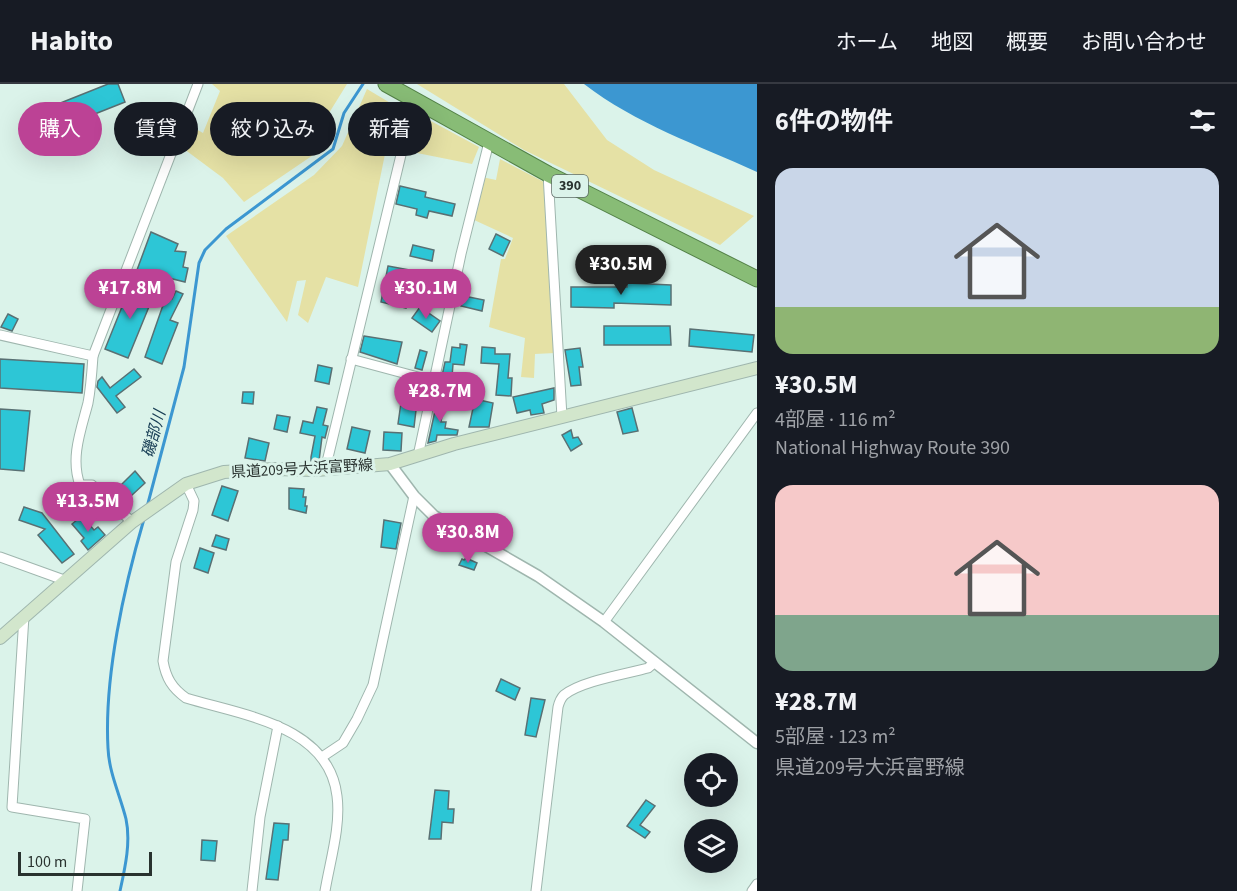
<!DOCTYPE html>
<html lang="ja">
<meta charset="utf-8">
<style>
:root{--surface:#171b24;--page:#20242c;--text:#f1f3f6;--muted:#9ea1a6;--line:#363941;--accent:#bc4295}
body{margin:0;font-family:"Source Sans 3","Noto Sans JP",sans-serif;background:var(--page);color:var(--text);height:100vh;display:flex;flex-direction:column;font-size:22px;white-space:nowrap}
*{box-sizing:border-box;margin:0}
p{font-size:20px;color:var(--muted)}
.icon{flex:none;width:33px;height:33px;fill:none;stroke:currentColor;stroke-width:2;stroke-linecap:round;stroke-linejoin:round}
.map{position:relative;flex:1;overflow:hidden}
.side{display:flex;flex-direction:column;background:var(--surface);width:480px}
.side>*{flex:none}
.banner{position:absolute;left:18px;top:18px;width:570px;height:54px;display:flex;gap:12px}
.buttons{position:absolute;left:684px;top:669px;display:grid;gap:12px}
.buttons a{display:grid;place-items:center;width:54px;height:54px;border-radius:50%;background:var(--surface);box-shadow:0 6px 24px #0002;font-size:30px}
.scale{position:absolute;left:18px;bottom:15px;width:134px;box-sizing:border-box;padding-left:6px;border:3px solid #29322f;border-top:0;font-size:16px;line-height:21px;white-space:nowrap;color:#29322f;-webkit-text-stroke:4px #dbf3ea;paint-order:stroke}
.price{position:absolute;translate:-50% -51px;padding:0 14px;border-radius:21px;background:var(--accent);color:#fff;font-size:20px;line-height:39px;filter:drop-shadow(0 2px 3px #0008)}
.price::after{content:'';position:absolute;left:50%;top:36px;width:18px;height:14px;margin-left:-9px;background:inherit;clip-path:polygon(0 0,100% 0,50% 100%)}
.price.selected{background:#222;color:#fff}
ul{padding:0;list-style:none}
li{display:grid;align-content:center;gap:12px;height:318px;padding:0 18px}
li span{display:grid;place-items:center;height:186px;border-radius:18px;color:#555}
li>.icon{margin-inline-start:auto}
span .icon{width:108px;height:108px;fill:#fffc;stroke-width:1}
li b{font-size:26px}
h2{display:flex;justify-content:space-between;align-items:center;height:72px;padding:0 18px;font-size:26px}
.tag{padding:0 21px;border-radius:27px;background:var(--surface);box-shadow:0 6px 24px #0002;font-size:21px;line-height:54px}
.tag.selected{background:var(--accent);color:#fff}
header{display:flex;align-items:center;gap:36px;box-sizing:border-box;height:84px;padding:0 30px;background:var(--surface);border-bottom:2px solid var(--line)}
header strong{font-size:28px}
nav{display:flex;gap:33px;margin-inline-start:auto;font-size:21px}
main{display:flex;flex:1;min-height:0}
.map>svg:first-child{display:block}
.green{fill:#e5e1a5}
.water{fill:#3c97d1}
.lines{fill:none;stroke-linecap:round;stroke-linejoin:round}
.stream{stroke:#3c97d1;stroke-width:3}
.building{fill:#2dc6d6;stroke:#597073;stroke-width:1.5}
.minor-casing{stroke:#9fb6ae;stroke-width:11}
.tertiary-casing{stroke:#9fb6ae;stroke-width:13}
.secondary-casing{stroke:#9fb6ae;stroke-width:14}
.trunk-casing{stroke:#538147;stroke-width:17}
.minor{stroke:#fff;stroke-width:9}
.tertiary{stroke:#fff;stroke-width:10}
.secondary{stroke:#d2e6cc;stroke-width:12}
.trunk{stroke:#88bc76;stroke-width:15}
.labels{text-anchor:middle;dominant-baseline:central;stroke-width:6;stroke-linejoin:round;paint-order:stroke}
.shield{fill:#dbf3ea;stroke:#5e6c67;stroke-width:1.5}
.shield-label{font-size:14px;font-weight:bold;fill:#29322f}
.street-label{font-size:15px;fill:#29322f;stroke:#dbf3ea}
.water-label{font-size:16px;font-style:italic;fill:#143a52;stroke:#dbf3ea}
</style>
<header>
<strong>Habito</strong>
<nav><a>ホーム</a><a>地図</a><a>概要</a><a>お問い合わせ</a></nav>
</header>
<main>
<div class="map">
<svg width="757" height="807" viewBox="0 0 757 807">
<rect width="100%" height="100%" fill="#dbf3ea"/>
<g class="green">
<path d="M212,0h135l-18,29 -4,34 -81,55 -21,-24 -43,-32 9,-21 14,8 17,-42z"/>
<path d="M417,0h147l43,56 47,30 100,46 -34,29 -196,-95z"/>
<path d="M367,5l35,21 -17,44 -27,133 -32,-10 -18,46 -10,-8 8,-35 -9,1 -10,41 -61,-86 88,-61 28,-29z"/>
<path d="M416,29l63,34 -7,17 -65,-13z"/>
<path d="M500,75l44,23 11,171 -20,1 -1,24 -13,-1 4,-39 -36,-11 12,-68h4l8,-21 -41,-19 10,-42 14,3z"/>
</g>
<path class="water" d="M584,0h173v88c-59,-27 -121,-48 -173,-88z"/>
<g class="lines">
<g class="stream">
<path d="M147,423l37,-140 15,-104 6,-13 21,-21 107,-80 11,-36 19,-29"/>
<path d="M120,807c5,-23 11,-49 6,-72 -6,-24 -17,-46 -18,-71 -4,-71 16,-161 36,-229"/>
</g>
</g>
<g class="building">
<path d="M108,0h10l7,18 -63,25 -9,-21z"/>
<path d="M400,102l26,6 -1,5 30,7 -3,12 -23,-5 -2,7 -11,-3 1,-6 -21,-5z"/>
<path d="M151,148l27,12 -3,7 11,1 -3,15 5,1 -3,14 -48,-12z"/>
<path d="M496,150l14,7 -7,15 -14,-7z"/>
<path d="M413,161l21,5 -2,11 -22,-5z"/>
<path d="M591,164l43,1v19h-44z"/>
<path d="M388,182l22,4 -5,24 4,1 -3,13 -25,-6z"/>
<path d="M435,186l15,4 -3,14 -15,-3z"/>
<path d="M132,198l23,10 -27,66 -23,-9z"/>
<path d="M627,199l44,2v20l-57,-2v5l-43,-1v-20h56z"/>
<path d="M176,207l7,3 -13,26 8,3 -16,41 -17,-7 17,-49 5,-11 5,2z"/>
<path d="M464,212l20,4 -2,11 -21,-5z"/>
<path d="M420,223l20,14 -8,11 -20,-14z"/>
<path d="M8,230l10,5 -6,12 -11,-4z"/>
<path d="M604,242h66l1,19h-67z"/>
<path d="M690,245l64,6 -2,17 -63,-6z"/>
<path d="M364,252l38,6 -5,22 -37,-12z"/>
<path d="M460,260l7,1 -3,20 -11,-1 -1,13 -10,-1 3,-14h5l2,-15 8,1z"/>
<path d="M482,263l13,1v6h15l-2,24h4l-1,18 -15,-1 3,-31 -18,-1z"/>
<path d="M580,264l3,19h-4l2,18 -10,1 -6,-36z"/>
<path d="M420,266l7,2 -5,18 -7,-2z"/>
<path d="M0,275l84,5 -2,29 -82,-5z"/>
<path d="M318,281l14,3 -3,16 -14,-3z"/>
<path d="M134,285l7,8 -25,19 9,11 -8,6 -20,-26 1,-6 4,-4 8,11z"/>
<path d="M554,304v12l-12,4 2,9 -13,2 -1,-5 -13,3 -4,-16z"/>
<path d="M403,305l15,4 -4,34 -16,-3z"/>
<path d="M243,308h11l-1,12 -11,-1z"/>
<path d="M438,313l7,1 -4,24h5l-1,6 13,2 -1,5h-20l-1,6 -8,2z"/>
<path d="M475,315l18,4 -4,24h-20z"/>
<path d="M317,323l10,2 -4,16 5,1 -3,12 -3,-1 -3,24 -4,1 -4,-1v-4l4,-21 -15,-3 3,-12 10,2z"/>
<path d="M632,324l6,23 -15,3 -6,-22z"/>
<path d="M0,325l30,2 -6,60 -24,-2z"/>
<path d="M277,331l13,2 -3,15 -13,-3z"/>
<path d="M352,343l18,4 -5,22 -18,-4z"/>
<path d="M571,346l2,8 5,-1 4,7 -11,7 -9,-16z"/>
<path d="M384,348l18,1 -1,18 -18,-1z"/>
<path d="M249,354l20,5 -4,18 -20,-3z"/>
<path d="M135,387l10,12 -14,13 -10,-11z"/>
<path d="M222,402l16,5 -10,30 -16,-6z"/>
<path d="M289,404l15,1 -1,8h3l-1,9h2l-1,7 -17,-4z"/>
<path d="M24,423l18,6 32,41 -12,9 -24,-28 7,-6 -26,-9z"/>
<path d="M82,432l12,14 4,-3 7,8 -17,15 -7,-9 3,-3 -12,-14z"/>
<path d="M384,436l17,3 -5,26 -15,-2z"/>
<path d="M216,451l13,4 -3,11 -14,-4z"/>
<path d="M200,464l14,5 -6,20 -14,-5z"/>
<path d="M466,474l11,5 -3,7 -15,-5 3,-6 2,1z"/>
<path d="M501,595l19,9 -5,12 -19,-9z"/>
<path d="M531,614l14,2 -9,37 -11,-2z"/>
<path d="M435,706l14,1 -1,18h6l-1,14 -11,-1 -1,17h-12z"/>
<path d="M646,716l9,6 -15,19 10,7 -5,6 -18,-12z"/>
<path d="M274,739l15,1 -1,16h-5l-5,40 -12,-1z"/>
<path d="M202,756l15,1 -2,20 -14,-1z"/>
</g>
<g class="lines">
<g class="minor-casing">
<g id="minor">
<path d="M548,90l14,243"/>
<path d="M0,251l93,21"/>
<path d="M351,275l82,22"/>
<path d="M418,372l43,-202 28,-112"/>
<path d="M325,386l89,-369"/>
<path d="M186,400l8,17 -1,9 -17,52 -13,99c3,17 9,27 23,37 55,17 143,27 151,98 4,30 -7,65 -12,95"/>
<path d="M132,438l-40,-37h-12c-10,-27 1,-55 8,-82 3,-16 4,-32 5,-47l105,-272"/>
<path d="M0,473l64,23"/>
<path d="M24,532l-12,191 73,12 -8,72"/>
<path d="M604,538l153,-209"/>
<path d="M322,673l21,-14 14,-24 16,-34 41,-189"/>
<path d="M252,807l8,-74 18,-91"/>
<path d="M536,807l22,-184c1,-4 3,-9 6,-12 17,-14 62,-21 84,-27l7,-6"/>
<path d="M752,807l5,-7"/>
</g>
</g>
<g class="tertiary-casing">
<path id="tertiary" d="M390,380l24,32 20,20 104,60 66,46 153,121"/>
</g>
<g class="secondary-casing">
<path id="secondary" d="M0,554l132,-116 54,-38 38,-12 50,-3 42,1 74,-6 64,-20 303,-76"/>
</g>
<g class="trunk-casing">
<path id="trunk" d="M386,0l162,90 209,105"/>
</g>
<use href="#minor" class="minor"/>
<use href="#tertiary" class="tertiary"/>
<use href="#secondary" class="secondary"/>
<use href="#trunk" class="trunk"/>
</g>
<g class="labels">
<rect class="shield" x="552" y="91" width="36" height="22" rx="4.5"/>
<g class="shield-label">
<text x="570" y="102">390</text>
</g>
<g class="street-label">
<text transform="translate(302 385) rotate(-3)">県道209号大浜富野線</text>
</g>
<g class="water-label">
<text transform="translate(154 350) rotate(-75)">磯部川</text>
</g>
</g>
</svg>
<div class="buttons">
<a><svg class="icon" aria-label="locate" viewBox="0 0 24 24"><circle cx="12" cy="12" r="6"/><path d="M12 2v4M12 18v4M2 12h4M18 12h4"/></svg></a>
<a><svg class="icon" aria-label="layers" viewBox="0 0 24 24"><path d="M12 4l9 5-9 5-9-5zM3 14l9 5 9-5"/></svg></a>
</div>
<div class="scale">100 m</div>
<b class="price selected" style="left:621px;top:212px">¥30.5M</b>
<b class="price" style="left:130px;top:236px">¥17.8M</b>
<b class="price" style="left:426px;top:236px">¥30.1M</b>
<b class="price" style="left:440px;top:339px">¥28.7M</b>
<b class="price" style="left:88px;top:449px">¥13.5M</b>
<b class="price" style="left:468px;top:480px">¥30.8M</b>
<div class="banner">
<a class="tag selected">購入</a>
<a class="tag">賃貸</a>
<a class="tag">絞り込み</a>
<a class="tag">新着</a>
</div>
</div>
<section class="side">
<h2>6件の物件<svg class="icon" aria-label="filters" viewBox="0 0 24 24"><path d="M4 7h16M4 17h16"/><circle cx="9" cy="7" r="2"/><circle cx="15" cy="17" r="2"/></svg></h2>
<ul>
<li><span style="background:linear-gradient(#c9d6e8 75%,#8fb573 0)"><svg class="icon" aria-label="home" viewBox="0 0 24 24"><path d="M3 11l9-7 9 7M6 9v11h12V9"/></svg></span><div><b>¥30.5M</b><p>4部屋 · 116 m²</p><p>National Highway Route 390</p></div></li>
<li><span style="background:linear-gradient(#f6c9c9 70%,#7fa58c 0)"><svg class="icon" aria-label="home" viewBox="0 0 24 24"><path d="M3 11l9-7 9 7M6 9v11h12V9"/></svg></span><div><b>¥28.7M</b><p>5部屋 · 123 m²</p><p>県道209号大浜富野線</p></div></li>
</ul>
</section>
</main>
